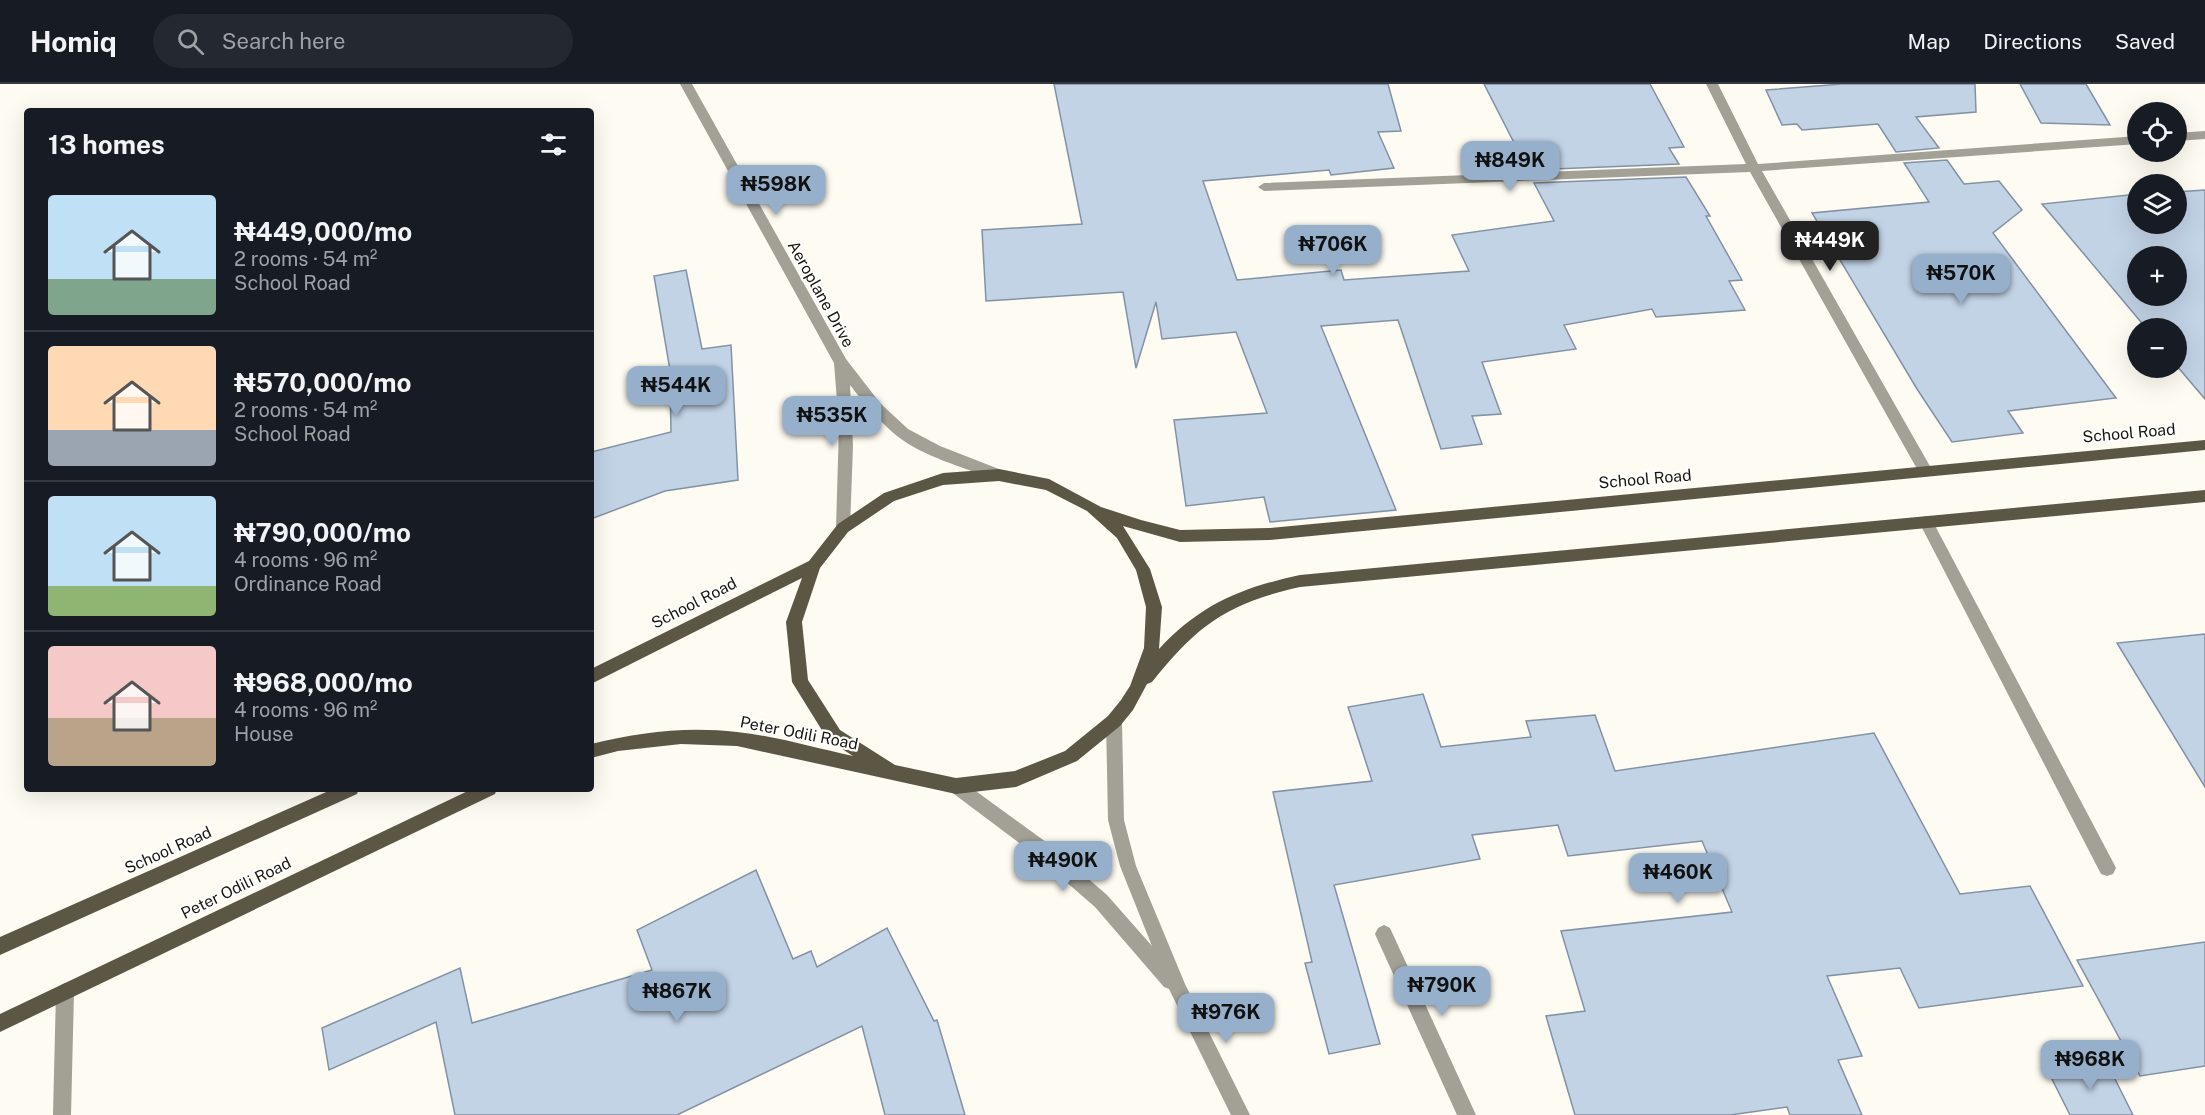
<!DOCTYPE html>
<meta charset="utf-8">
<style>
:root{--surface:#171b24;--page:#242831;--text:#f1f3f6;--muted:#9ea1a6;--line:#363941;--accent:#96b0cb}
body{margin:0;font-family:"Public Sans",sans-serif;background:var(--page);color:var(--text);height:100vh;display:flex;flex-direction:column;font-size:22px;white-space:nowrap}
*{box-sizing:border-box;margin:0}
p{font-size:20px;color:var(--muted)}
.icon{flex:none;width:33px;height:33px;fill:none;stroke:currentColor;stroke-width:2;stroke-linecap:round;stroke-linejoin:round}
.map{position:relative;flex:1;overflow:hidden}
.sheet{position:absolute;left:24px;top:24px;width:570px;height:684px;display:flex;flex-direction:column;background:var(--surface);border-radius:6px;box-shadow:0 6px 24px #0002}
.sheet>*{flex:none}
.controls{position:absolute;left:2127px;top:18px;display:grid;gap:12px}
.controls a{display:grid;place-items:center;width:60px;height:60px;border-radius:50%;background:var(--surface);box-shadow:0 6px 24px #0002;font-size:30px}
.price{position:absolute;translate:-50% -51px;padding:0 14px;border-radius:12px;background:var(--accent);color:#111;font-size:20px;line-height:39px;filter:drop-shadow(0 2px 3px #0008)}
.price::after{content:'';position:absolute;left:50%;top:36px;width:18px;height:14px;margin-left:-9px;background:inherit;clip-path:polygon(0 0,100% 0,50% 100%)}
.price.on{background:#222;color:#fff}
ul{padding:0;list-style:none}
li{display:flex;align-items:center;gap:18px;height:150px;padding:0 24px}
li+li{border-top:2px solid var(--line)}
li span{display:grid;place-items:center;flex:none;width:168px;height:120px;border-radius:6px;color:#555}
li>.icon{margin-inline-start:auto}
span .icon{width:72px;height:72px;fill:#fffc;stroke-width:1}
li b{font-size:26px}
h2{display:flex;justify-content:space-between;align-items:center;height:72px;padding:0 24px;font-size:26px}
header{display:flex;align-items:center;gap:36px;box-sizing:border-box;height:84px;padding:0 30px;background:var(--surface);border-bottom:2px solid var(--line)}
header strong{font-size:28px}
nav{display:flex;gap:33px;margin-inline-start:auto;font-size:21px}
.search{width:420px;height:54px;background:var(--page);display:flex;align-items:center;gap:15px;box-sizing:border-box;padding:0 21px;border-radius:33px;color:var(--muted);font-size:22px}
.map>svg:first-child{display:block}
.building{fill:#c2d3e6;stroke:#8292a4;stroke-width:1.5;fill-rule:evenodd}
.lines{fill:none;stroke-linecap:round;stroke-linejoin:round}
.minor{fill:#a3a096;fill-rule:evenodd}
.major{fill:#5c5645;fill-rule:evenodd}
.labels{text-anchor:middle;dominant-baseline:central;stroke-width:4.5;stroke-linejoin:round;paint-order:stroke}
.street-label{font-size:16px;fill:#19170e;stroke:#fff}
</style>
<header>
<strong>Homiq</strong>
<div class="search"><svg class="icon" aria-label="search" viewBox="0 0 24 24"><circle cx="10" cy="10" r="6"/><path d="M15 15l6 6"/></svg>Search here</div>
<nav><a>Map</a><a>Directions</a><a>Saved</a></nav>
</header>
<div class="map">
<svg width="2205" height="1031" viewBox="0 0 2205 1031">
<rect width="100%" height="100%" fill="#fefbf2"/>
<g class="building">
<path d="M1054,0h334l13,47 -23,1 16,36 -63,7 -2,-5 -126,11 34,99 104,-10 3,10 125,-9 -17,-36 102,-14 -20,-38 152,-6 24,39h-4l36,64 -13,1 16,29 -89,7 -4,-8 -88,16 12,24 -94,13 19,52 -29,2 10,28 -41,5 -43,-129 -77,6 75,184 -126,12 -6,-25 -78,9 -12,-86 93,-7 -31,-81 -74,7 -6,-37 -20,66 -13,-76 -137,9 -4,-71 100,-6z"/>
<path d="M1484,0h166l34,63 -15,1 10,16 -151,6z"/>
<path d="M1842,0h133l1,28 -60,5 23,31 -43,4 -18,-28 -76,6 -5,-6 -15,1 -16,-35z"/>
<path d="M2020,0h66l24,41 -69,-2z"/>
<path d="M1947,76l17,24 35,-3 23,29 -29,23 123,165 -108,13 15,22 -71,9 -35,-53 -105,-176 117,-11 -25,-39z"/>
<path d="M2205,106v209l-29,-34v-37h-30l-104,-124 96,-10v30h38v-32zM2138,172h38v40h-38z"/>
<path d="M686,186l16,79 29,-4 7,135 -73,11 -74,28v-67l80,-20 -1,-62 -16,-94z"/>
<path d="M2205,550v153l-88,-144z"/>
<path d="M1423,610l18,53 90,-10 -5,-16 69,-6 20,56 259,-38 86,161 70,-8 53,100 -164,22 -19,-40 -73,8 35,80 -24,4 24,55h-72l-3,-8 -57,8h-155l-29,-99 39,-5 -24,-80 171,-19 -30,-71 -134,15 -10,-31 -86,10 8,24 -146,26 46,159 -51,10 -24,-91 7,-1 -39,-170 99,-11 -24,-74z"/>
<path d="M756,786l37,89 18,-8 6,16 70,-39 47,93 3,-1 28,95h-80l-23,-89 -185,89h-222l-19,-93 -107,48 -7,-42 138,-60 12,55 180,-53 -15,-40z"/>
<path d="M2205,858v124l-65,10 -63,-116z"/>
<path d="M2107,979l26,52h-63l-22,-44z"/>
</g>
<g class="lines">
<g class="minor">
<path d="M680,0h12l154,275 34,44 28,26 32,17 64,25 2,4 -2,4h-10c-31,-12 -70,-22 -97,-43 -18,-15 -33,-33 -47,-51l3,61 -3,82 -2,4h-10l-2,-4 3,-102 -5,-63z"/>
<path d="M1706,0h12l40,80 380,-28v8l-376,27 169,297 2,4 -2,4h-10l-171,-304 -486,19 -6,-4 6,-4 482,-19z"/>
<path d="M2205,47v8l-29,2v-8z"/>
<path d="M1926,432l5,2 182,344 3,6 -3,6 -6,2 -6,-2 -182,-352 2,-4z"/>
<path d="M1114,630l6,2 2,5 2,99 12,46 49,118 65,131h-19l-62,-126 -5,-2 -69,-80 -61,-53 -84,-63 -2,-5 2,-5 6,-3 6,3 84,61 61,53 45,51 -32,-80 -12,-46 -2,-99 2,-5z"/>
<path d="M1384,841l6,3 86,187h-19l-82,-181 3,-6z"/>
<path d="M65,899l6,3 3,6 -3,123h-18l3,-123 3,-6z"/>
</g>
<g class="major">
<path d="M2205,356v10l-936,90 -89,2 -57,-16 27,43 12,38 -3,42c42,-45 82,-61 141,-74l905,-85v12l-905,85c-72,16 -103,38 -148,95l-5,2 -14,26 -13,16 -43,35 -61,26 -60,7 -219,-48 -56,-2 -63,7 -27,7v-14c47,-12 97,-18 146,-12 39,4 78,16 116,24l-25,-16 -36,-58 -6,-60 16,-44 -211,106v-15l218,-108 29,-37 46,-31 59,-20 56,-4 50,10 52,28 40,13 39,10 89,-2zM999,397l47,9 41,21 30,27 19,32 10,37 -2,41 -14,38 -9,14 -13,16 -43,35 -50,20 -59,7 -61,-13 -55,-35 -32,-50 -6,-58 18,-54 28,-36 46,-31 49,-16z"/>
<path d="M333,705h26l-2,5 -357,161v-18z"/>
<path d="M472,705h25l-2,5 -495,238v-18z"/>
</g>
</g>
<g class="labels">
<g class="street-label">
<text transform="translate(821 210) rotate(61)">Aeroplane Drive</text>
<text transform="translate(2129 349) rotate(-5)">School Road</text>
<text transform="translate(1645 395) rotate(-5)">School Road</text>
<text transform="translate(694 519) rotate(-27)">School Road</text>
<text transform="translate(799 649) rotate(11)">Peter Odili Road</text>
<text transform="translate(168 766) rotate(-24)">School Road</text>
<text transform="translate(236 804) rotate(-26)">Peter Odili Road</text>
</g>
</g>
</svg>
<div class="controls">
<a><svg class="icon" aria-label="locate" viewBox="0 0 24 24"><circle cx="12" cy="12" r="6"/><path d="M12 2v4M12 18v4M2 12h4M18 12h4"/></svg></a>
<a><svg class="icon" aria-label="layers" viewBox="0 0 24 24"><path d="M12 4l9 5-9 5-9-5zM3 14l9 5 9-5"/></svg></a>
<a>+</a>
<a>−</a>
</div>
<b class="price" style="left:1510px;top:108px">₦849K</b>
<b class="price" style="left:776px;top:132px">₦598K</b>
<b class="price on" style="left:1830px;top:188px">₦449K</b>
<b class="price" style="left:1333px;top:192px">₦706K</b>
<b class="price" style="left:1961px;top:221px">₦570K</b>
<b class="price" style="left:676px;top:333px">₦544K</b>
<b class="price" style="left:832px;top:363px">₦535K</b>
<b class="price" style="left:1063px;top:808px">₦490K</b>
<b class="price" style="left:1678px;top:820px">₦460K</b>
<b class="price" style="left:1442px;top:933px">₦790K</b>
<b class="price" style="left:677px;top:939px">₦867K</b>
<b class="price" style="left:1226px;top:960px">₦976K</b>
<b class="price" style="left:2090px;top:1007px">₦968K</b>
<section class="sheet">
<h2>13 homes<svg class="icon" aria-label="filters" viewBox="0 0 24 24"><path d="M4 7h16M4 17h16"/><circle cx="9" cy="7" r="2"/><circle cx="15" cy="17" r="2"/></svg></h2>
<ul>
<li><span style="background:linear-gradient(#bfe0f5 70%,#7fa58c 0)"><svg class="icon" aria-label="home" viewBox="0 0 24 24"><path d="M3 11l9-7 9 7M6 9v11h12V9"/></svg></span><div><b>₦449,000/mo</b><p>2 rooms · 54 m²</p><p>School Road</p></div></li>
<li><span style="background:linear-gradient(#ffd9b3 70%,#9aa5b1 0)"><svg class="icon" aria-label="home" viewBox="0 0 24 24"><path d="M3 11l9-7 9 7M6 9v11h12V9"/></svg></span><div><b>₦570,000/mo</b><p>2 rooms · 54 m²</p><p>School Road</p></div></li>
<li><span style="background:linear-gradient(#bfe0f5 75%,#8fb573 0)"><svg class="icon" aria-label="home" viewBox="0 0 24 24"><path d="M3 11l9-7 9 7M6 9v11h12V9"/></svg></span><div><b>₦790,000/mo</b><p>4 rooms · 96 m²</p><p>Ordinance Road</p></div></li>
<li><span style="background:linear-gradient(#f6c9c9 60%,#b9a48a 0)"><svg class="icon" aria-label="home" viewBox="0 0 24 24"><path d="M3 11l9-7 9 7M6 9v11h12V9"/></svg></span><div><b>₦968,000/mo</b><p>4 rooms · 96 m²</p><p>House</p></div></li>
</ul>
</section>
</div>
